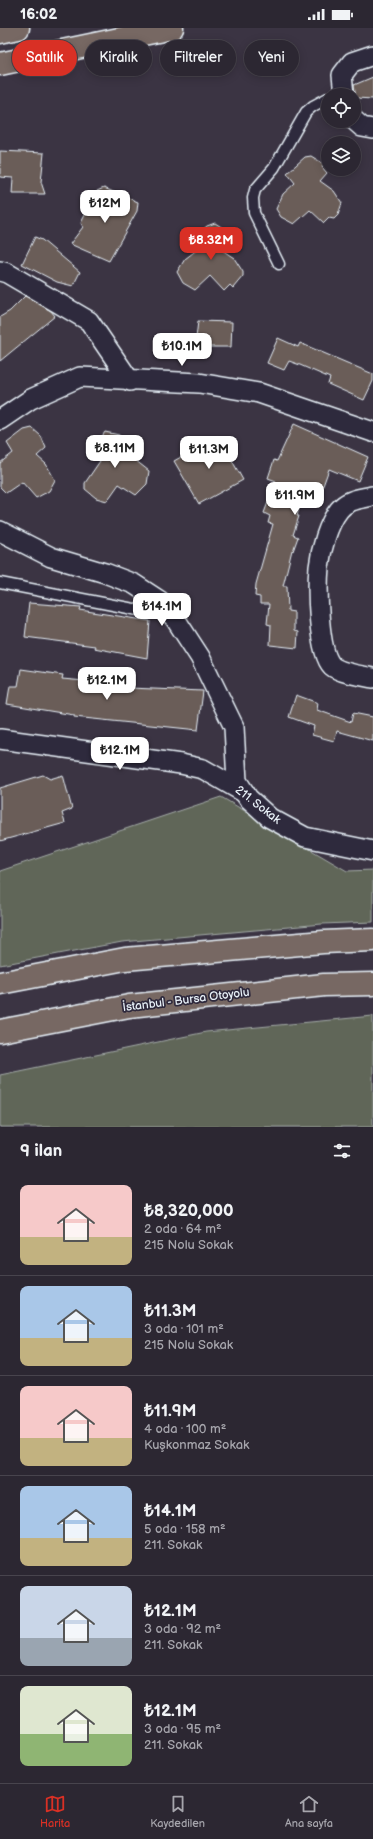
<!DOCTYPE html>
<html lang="tr">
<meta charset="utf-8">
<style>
:root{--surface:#2c2732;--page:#38333e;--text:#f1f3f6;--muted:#a6a5ac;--line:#48444d;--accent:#d93025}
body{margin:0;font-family:"Balsamiq Sans",sans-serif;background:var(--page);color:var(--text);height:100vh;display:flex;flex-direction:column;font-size:15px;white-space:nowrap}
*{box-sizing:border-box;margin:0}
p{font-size:13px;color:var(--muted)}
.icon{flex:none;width:22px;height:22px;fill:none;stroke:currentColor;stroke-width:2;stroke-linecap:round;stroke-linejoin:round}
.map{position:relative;height:1099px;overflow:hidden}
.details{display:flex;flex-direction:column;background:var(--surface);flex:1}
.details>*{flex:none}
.banner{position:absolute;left:12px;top:12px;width:349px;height:36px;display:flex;gap:8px}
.fabs{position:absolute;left:321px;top:60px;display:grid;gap:8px}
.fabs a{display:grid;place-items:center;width:40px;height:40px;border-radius:50%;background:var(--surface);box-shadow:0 2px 10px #0003,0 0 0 1px var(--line);font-size:20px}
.price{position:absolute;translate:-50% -34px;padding:0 9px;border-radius:8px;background:#fff;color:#222;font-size:13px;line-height:26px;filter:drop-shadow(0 1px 2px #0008)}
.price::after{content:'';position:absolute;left:50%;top:24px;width:12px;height:9px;margin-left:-6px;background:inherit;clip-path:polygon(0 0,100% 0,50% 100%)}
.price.on{background:var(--accent);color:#fff}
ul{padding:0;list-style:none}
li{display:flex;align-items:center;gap:12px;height:100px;padding:0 20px}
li+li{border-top:1px solid var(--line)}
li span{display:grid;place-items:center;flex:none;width:112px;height:80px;border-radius:8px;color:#555}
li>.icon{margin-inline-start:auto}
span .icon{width:48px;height:48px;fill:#fffc;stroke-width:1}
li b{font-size:17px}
h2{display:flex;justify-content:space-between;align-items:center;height:48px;padding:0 20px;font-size:17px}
.pill{padding:0 14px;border-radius:18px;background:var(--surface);box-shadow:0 2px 10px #0003,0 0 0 1px var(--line);font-size:14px;line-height:36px}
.pill.on{background:var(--accent);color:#fff}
.status{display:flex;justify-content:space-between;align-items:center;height:28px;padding:0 20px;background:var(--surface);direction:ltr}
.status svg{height:11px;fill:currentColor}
.dock{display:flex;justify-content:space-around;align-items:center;height:56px;border-top:1px solid var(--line);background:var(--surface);font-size:11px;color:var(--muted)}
.dock a{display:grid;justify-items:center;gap:2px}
.dock .on{color:var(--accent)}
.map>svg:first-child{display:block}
.green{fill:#616658;stroke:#a4aca8}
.building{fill:#6b5d59;stroke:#e8f1f8}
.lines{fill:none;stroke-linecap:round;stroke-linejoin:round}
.service-casing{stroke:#e8f1f8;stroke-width:13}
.minor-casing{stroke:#e8f1f8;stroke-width:22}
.trunk-casing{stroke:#e8f1f8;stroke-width:25}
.motorway-casing{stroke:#e8f1f8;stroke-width:25}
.service{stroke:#2f2a3d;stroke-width:10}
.minor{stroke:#2f2a3d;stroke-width:19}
.trunk{stroke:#776864;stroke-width:22}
.motorway{stroke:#776864;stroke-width:22}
.labels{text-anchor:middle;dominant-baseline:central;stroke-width:3.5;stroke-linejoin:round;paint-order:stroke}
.street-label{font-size:12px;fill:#e8f1f8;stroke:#2f2a3d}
</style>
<div class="status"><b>16:02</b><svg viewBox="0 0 49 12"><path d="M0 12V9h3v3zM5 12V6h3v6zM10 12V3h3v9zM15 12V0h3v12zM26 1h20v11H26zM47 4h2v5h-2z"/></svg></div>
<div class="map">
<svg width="373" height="1099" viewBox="0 0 373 1099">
<rect width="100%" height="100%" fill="#3b3443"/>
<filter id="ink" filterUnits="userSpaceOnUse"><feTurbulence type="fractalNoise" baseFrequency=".025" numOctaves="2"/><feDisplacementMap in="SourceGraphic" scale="8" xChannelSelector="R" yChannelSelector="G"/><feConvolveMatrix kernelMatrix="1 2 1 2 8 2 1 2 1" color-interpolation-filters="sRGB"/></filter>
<g filter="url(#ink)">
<g class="green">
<path d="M221,769l126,74 26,-1v52l-51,2 -200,18 -122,23v-94z"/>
<path d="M373,988v111h-373v-52l206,-43z"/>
</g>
<g class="building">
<path d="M373,49v22l-17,-1 -2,-13z"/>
<path d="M0,123l44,2 -3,29 4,12h-33l1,-16 -13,-1z"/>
<path d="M311,128l13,8 -2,3 5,6 -7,8 14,10 8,12 -4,12 -4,4 -5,-1 -5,5 -14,-13 -16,14 -13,-7 -5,-8 7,-15 12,-11 -8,-10 18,-16z"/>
<path d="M104,160l34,14 -1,9 -28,50 -39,-17 13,-17 -2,-4 16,-32z"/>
<path d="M215,195l8,5 8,14 -9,8 12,8 9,14v4l-10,12 -3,-3 -6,6 -14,-15 -15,14 -12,-7 -6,-11 8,-13 13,-10 -7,-10 16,-13z"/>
<path d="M35,209l7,3 38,32 -7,14 -16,-4 -35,-18z"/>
<path d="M25,268l26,15 4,5 -55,45v-44l10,-6z"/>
<path d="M198,293l34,1 -1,25h-36z"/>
<path d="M278,310l20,9 2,-4 73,31v7l-9,19 -36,-16 2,-6 -30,-13 -11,-4 -5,9 -17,-7z"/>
<path d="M294,396l74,33 -10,24 -29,-12 -9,25 -16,-6 -7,28h2l-6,19 5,2 -5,14 -1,-1 -9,36h4l1,25 6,1v19l4,1 -1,16 -27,-3 1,-20 -4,-1 2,-20h-9v-7l-5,-1 1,-12 17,-60 -5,-1 2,-7 -6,-3 12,-32 -8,-3 6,-18 3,1z"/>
<path d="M32,400l9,8 5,12 -9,8 9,8 9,16 -6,11 -13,7 -14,-16 -16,11 -6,-6v-24l13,-10 -6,-10 17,-13z"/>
<path d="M105,404l14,3 11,10 -6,10 11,5 14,11 -2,13 -11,11 -17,-11 -12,17 -11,-3 -11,-9v-6l15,-22 -9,-9z"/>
<path d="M218,408l25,44 -44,24 -25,-43z"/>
<path d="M29,575l52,4 -1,3 70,11 -3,37 -53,-10 1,-2 -70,-9z"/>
<path d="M21,641l42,6 -1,4 68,6 -1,3 74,3 -5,39 -124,-13v-2l-67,-11 3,-18h8z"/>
<path d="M296,667l22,8 -1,7 34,12 2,-9 20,4v24l-36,-10 -3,10 -22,-6 2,-9 -25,-9z"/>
<path d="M43,747l7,4 13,-4 9,34 -10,4 3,10 -65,18v-53z"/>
</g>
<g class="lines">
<g class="service-casing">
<g id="service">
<path d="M279,236l-25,-51 -1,-15 2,-8 19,-22 32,-56 7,-6 15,-8"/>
<path d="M0,555l144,28 9,-2 7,-8"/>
</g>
</g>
<g class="minor-casing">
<g id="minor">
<path d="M344,67l-2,-20 10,-13 21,-7"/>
<path d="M354,92l8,7 11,2"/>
<path d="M0,243l7,2 82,48 41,60"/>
<path d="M0,392l31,-21 49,-22 119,6 60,10 114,39"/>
<path d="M372,468c-12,3 -24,3 -33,14 -11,14 -18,39 -20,57 -2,21 -1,85 13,99 8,7 31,10 41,12"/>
<path d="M0,503l51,26 54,16 29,11 26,17 16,19 24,37 34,70 3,54 11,17 22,20 35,19 68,14"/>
<path d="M0,711l181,25 22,5 42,24"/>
</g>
</g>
<g class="trunk-casing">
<g id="trunk">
<path d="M0,4l18,-4"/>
<path d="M0,36l172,-36"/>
</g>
</g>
<g class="motorway-casing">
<g id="motorway">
<path d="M0,955l125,-24 198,-17 50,-2"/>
<path d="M0,1003l129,-25 195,-21 49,-1"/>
</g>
</g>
<use href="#service" class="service"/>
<use href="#minor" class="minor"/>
<use href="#trunk" class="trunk"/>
<use href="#motorway" class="motorway"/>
</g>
</g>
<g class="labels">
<g class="street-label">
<text transform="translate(258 777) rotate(38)">211. Sokak</text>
<text transform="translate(186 972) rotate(-7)">İstanbul - Bursa Otoyolu</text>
</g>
</g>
</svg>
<div class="fabs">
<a><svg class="icon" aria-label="locate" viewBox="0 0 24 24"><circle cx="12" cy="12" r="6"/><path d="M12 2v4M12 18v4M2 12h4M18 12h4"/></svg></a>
<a><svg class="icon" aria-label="layers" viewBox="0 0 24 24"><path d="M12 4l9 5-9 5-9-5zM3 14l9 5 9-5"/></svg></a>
</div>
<b class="price" style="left:105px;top:196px">₺12M</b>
<b class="price on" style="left:211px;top:233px">₺8.32M</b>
<b class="price" style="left:182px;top:339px">₺10.1M</b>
<b class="price" style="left:115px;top:441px">₺8.11M</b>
<b class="price" style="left:209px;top:442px">₺11.3M</b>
<b class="price" style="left:295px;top:488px">₺11.9M</b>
<b class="price" style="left:162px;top:599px">₺14.1M</b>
<b class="price" style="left:107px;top:673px">₺12.1M</b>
<b class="price" style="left:120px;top:743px">₺12.1M</b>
<div class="banner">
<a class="pill on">Satılık</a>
<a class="pill">Kiralık</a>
<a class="pill">Filtreler</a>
<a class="pill">Yeni</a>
</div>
</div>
<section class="details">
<h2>9 ilan<svg class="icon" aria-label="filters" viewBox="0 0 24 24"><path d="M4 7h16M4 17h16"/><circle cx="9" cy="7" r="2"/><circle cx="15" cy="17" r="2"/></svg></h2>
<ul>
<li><span style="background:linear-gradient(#f6c9c9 65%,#c2b280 0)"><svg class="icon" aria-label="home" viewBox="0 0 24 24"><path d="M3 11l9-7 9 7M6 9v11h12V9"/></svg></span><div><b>₺8,320,000</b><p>2 oda · 64 m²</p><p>215 Nolu Sokak</p></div></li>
<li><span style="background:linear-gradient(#a9c7e8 65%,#c2b280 0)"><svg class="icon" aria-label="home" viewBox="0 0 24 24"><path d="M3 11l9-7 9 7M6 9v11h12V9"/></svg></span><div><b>₺11.3M</b><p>3 oda · 101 m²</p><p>215 Nolu Sokak</p></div></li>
<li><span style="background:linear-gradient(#f6c9c9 65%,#c2b280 0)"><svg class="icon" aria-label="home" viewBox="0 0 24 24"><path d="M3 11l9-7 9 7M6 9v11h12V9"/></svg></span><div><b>₺11.9M</b><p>4 oda · 100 m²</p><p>Kuşkonmaz Sokak</p></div></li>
<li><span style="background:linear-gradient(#a9c7e8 65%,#c2b280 0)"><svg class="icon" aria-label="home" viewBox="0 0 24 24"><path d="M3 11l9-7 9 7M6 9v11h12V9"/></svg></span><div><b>₺14.1M</b><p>5 oda · 158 m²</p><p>211. Sokak</p></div></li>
<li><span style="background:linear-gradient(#c9d6e8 65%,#9aa5b1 0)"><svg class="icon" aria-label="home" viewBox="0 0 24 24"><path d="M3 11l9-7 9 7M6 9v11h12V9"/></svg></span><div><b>₺12.1M</b><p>3 oda · 92 m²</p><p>211. Sokak</p></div></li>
<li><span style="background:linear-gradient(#dfe7d0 60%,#8fb573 0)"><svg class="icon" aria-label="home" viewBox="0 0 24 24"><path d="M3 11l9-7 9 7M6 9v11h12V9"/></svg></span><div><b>₺12.1M</b><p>3 oda · 95 m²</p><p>211. Sokak</p></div></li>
</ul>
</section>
<nav class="dock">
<a class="on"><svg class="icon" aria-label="map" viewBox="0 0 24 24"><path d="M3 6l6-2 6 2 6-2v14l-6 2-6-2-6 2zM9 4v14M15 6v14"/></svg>Harita</a>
<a><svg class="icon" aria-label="saved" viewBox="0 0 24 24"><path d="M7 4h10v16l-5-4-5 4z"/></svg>Kaydedilen</a>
<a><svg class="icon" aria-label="home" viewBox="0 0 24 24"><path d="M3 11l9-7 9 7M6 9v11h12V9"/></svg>Ana sayfa</a>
</nav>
